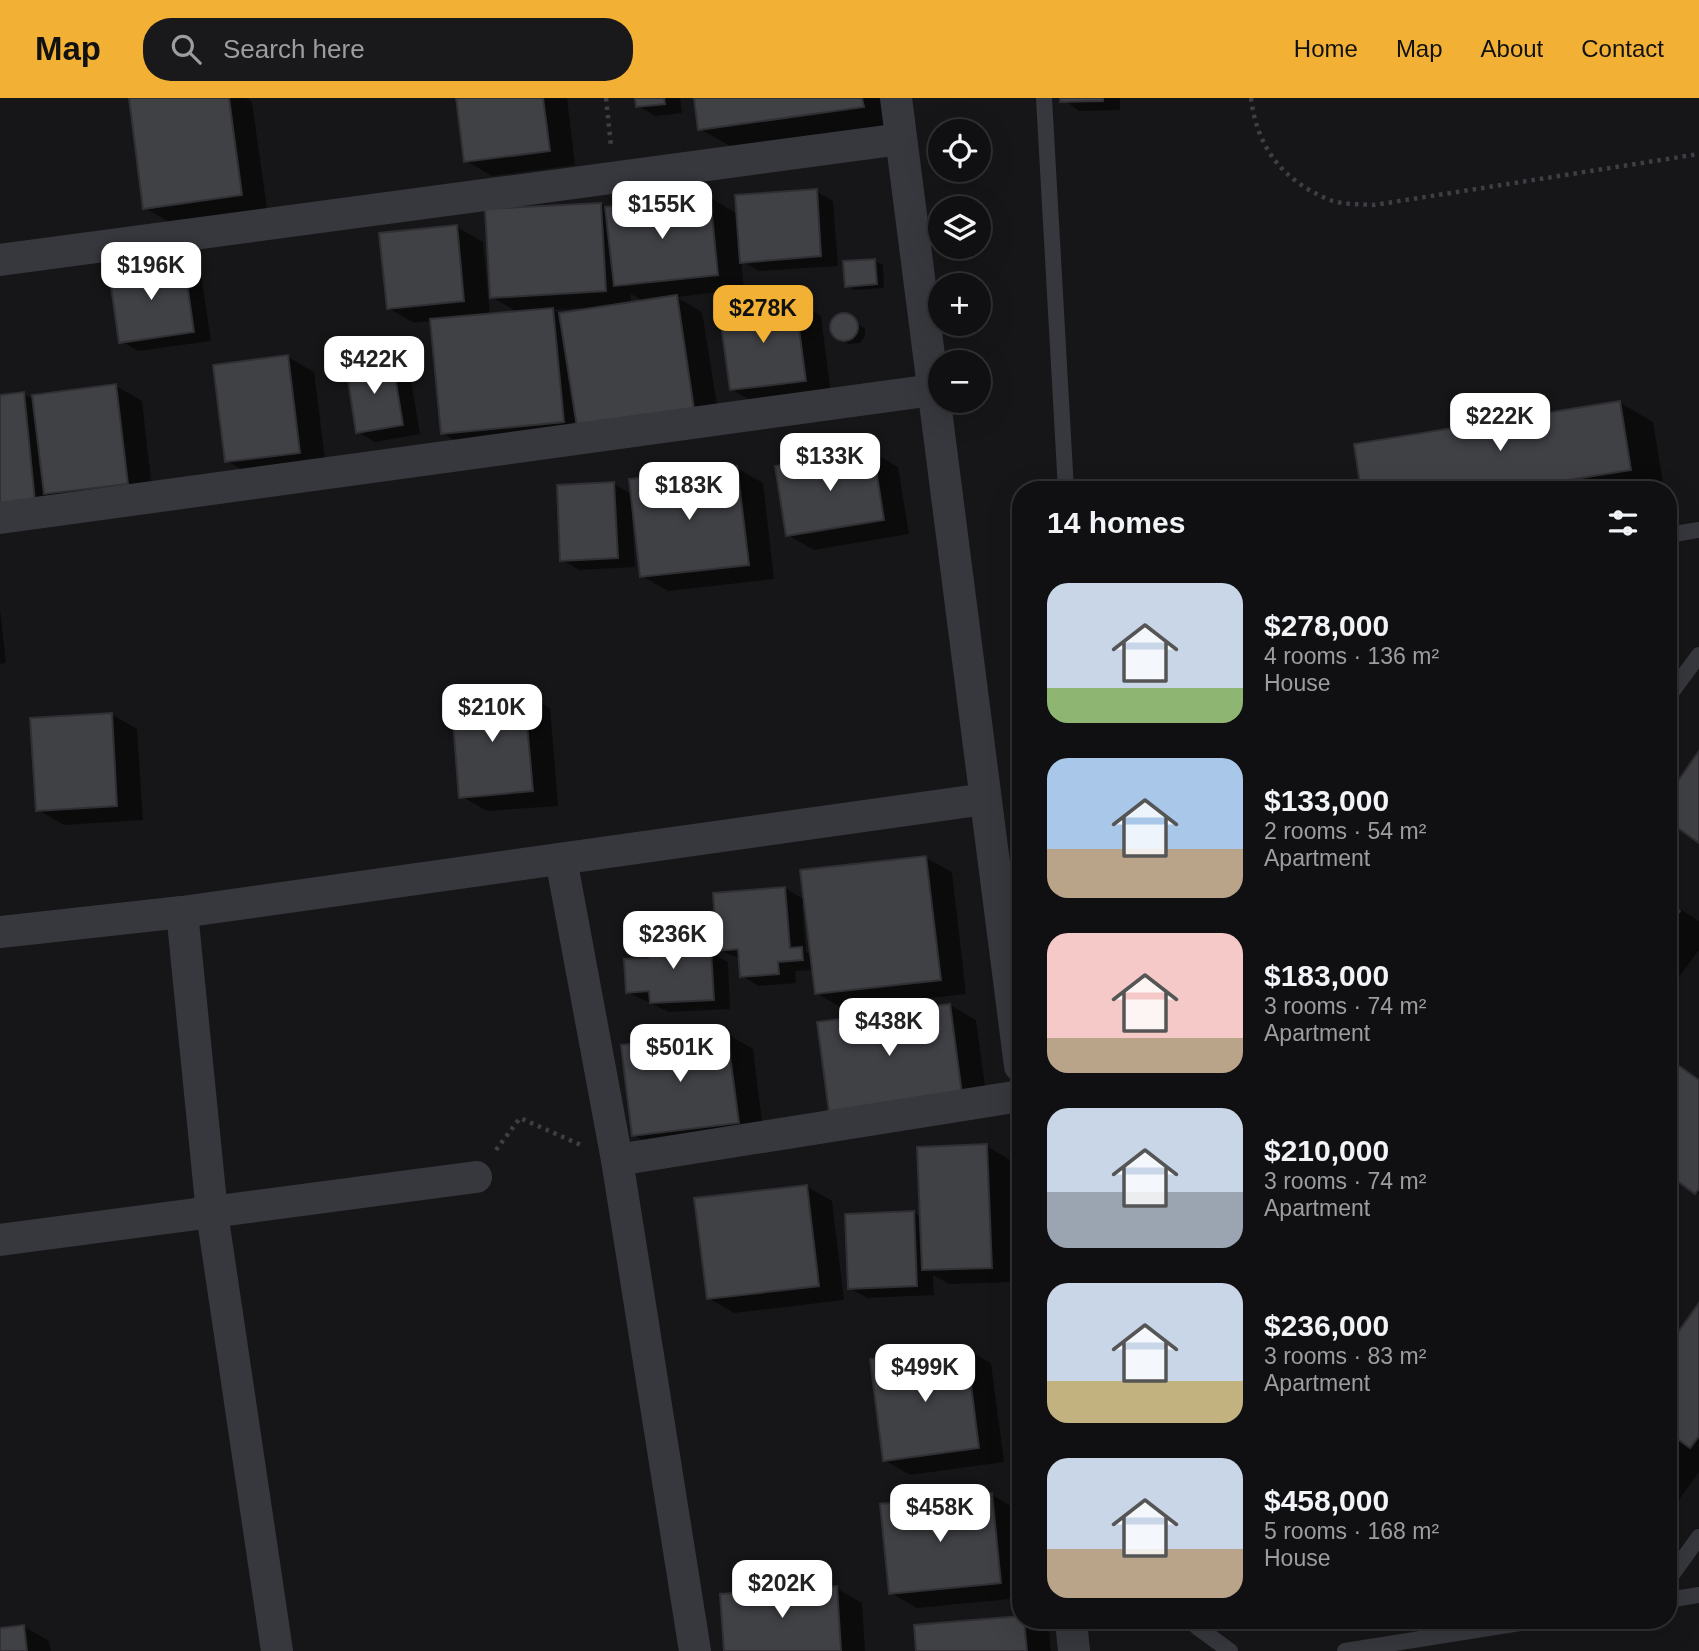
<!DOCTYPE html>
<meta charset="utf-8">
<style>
:root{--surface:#101012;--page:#19191b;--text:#f1f3f6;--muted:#9c9d9f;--line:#303032;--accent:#f2b134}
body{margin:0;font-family:Arial,sans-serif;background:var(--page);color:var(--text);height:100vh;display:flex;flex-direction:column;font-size:26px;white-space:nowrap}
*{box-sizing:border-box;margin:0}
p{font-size:23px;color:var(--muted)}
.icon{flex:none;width:38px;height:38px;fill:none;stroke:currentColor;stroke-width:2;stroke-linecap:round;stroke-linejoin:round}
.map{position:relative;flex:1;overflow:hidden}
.details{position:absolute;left:1012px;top:383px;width:665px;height:1148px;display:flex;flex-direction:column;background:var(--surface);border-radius:28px;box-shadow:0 7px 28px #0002,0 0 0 2px var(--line)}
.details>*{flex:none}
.controls{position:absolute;left:928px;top:21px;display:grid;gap:14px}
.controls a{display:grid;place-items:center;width:63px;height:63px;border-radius:50%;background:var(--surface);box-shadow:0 7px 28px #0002,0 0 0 2px var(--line);font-size:35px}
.price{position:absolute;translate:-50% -60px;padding:0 16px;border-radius:14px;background:#fff;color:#222;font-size:23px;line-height:46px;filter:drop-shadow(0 2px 4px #0008)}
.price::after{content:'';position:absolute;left:50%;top:42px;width:21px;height:16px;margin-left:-10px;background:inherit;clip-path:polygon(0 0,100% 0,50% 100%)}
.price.on{background:var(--accent);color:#111}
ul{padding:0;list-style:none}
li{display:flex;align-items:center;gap:21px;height:175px;padding:0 35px}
li span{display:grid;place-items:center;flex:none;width:196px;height:140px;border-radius:21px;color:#555}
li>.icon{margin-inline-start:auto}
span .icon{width:84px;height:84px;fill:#fffc;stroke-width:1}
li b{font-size:30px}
h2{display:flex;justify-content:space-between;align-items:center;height:84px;padding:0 35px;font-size:30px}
header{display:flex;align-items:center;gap:42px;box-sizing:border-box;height:98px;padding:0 35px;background:var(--accent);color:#111}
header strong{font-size:33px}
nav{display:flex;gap:38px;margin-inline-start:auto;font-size:24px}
.search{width:490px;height:63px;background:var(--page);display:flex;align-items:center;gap:18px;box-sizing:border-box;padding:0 24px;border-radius:28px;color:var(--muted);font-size:26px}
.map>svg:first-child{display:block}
.shadow{fill:#0007;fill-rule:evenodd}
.building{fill:#404145;stroke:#303034;stroke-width:2}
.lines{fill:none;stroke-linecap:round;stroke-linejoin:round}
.path{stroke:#3d3f44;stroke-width:4.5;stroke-dasharray:3.5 5;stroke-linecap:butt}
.service{stroke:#37383d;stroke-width:16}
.minor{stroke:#37383d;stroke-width:32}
</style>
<header>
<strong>Map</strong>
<div class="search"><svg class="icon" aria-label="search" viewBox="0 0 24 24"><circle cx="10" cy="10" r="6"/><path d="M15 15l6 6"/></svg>Search here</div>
<nav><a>Home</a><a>Map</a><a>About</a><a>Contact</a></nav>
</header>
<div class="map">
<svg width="1699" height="1553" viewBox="0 0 1699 1553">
<rect width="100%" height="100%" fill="#161618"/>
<g class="shadow">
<path d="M140,0h106l6,4 15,107 -96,14 -26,-15z"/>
<path d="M458,0h109l8,67 -83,11 -26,-15z"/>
<path d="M637,0h43l2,15 -27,3 -17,-10z"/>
<path d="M696,0h197l4,28 -163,22 -34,-19z"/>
<path d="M1062,0h58v12l-41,1z"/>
<path d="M816,93l17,10 5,65 -79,5 -18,-10 3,28 -68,8 26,15 18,111 -252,25 -26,-15 -10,-112 -18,2 -26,-15 69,-81 26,15 7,74 29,-3 -27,-16 108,-93 7,4 102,-11 29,17zM631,196l14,8 -14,2zM585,210v3l-25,3 -7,-4z"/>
<path d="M875,163l8,4 1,23 -29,2 -8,-4z"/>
<path d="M184,166l17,10 10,67 -73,10 -17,-10z"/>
<path d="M795,203l26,15 10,79 -74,9 -26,-15z"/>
<path d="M848,217l17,14v7l-5,7 -12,1 -15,-11v-12l6,-5z"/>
<path d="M288,259l26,15 12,95 -73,9 -26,-15z"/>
<path d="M392,261l17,10 11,65 -45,8 -17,-10z"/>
<path d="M116,288l26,15 11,97 -153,23v-125l23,-2 12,6z"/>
<path d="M1619,304l34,20 11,67 -301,1z"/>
<path d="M872,354l26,15 11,67 -95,16 -26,-15z"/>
<path d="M737,370l26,15 11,96 -106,12 -26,-15 -7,-61h-3l3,52 -56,3 -17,-10 52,-76 19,11z"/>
<path d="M0,511l6,54 -6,1z"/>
<path d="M524,595l26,15 8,98 -71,5 -26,-15z"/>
<path d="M111,616l26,15 6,91 -79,5 -26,-15z"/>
<path d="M926,760l26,14 14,122 -124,14 -26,-15 -3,-23 -18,1 1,12 -37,3 -17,-10 -2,-17 -21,-9 66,-62 20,12zM802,806h4l6,51 -6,-3z"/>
<path d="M1668,803l31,20v29l-28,38 -3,-2z"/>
<path d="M697,833l18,10v14l13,7 2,47 -61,3 -42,-20 23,-32z"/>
<path d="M950,907l26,15 12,88 -131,18z"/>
<path d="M727,936l26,15 11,88 -104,13 -26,-15z"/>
<path d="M1668,960l31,20v116l-31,-22z"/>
<path d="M986,1048l26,15 5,121 -68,2 -16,-9 1,20 -67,3 -17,-10 64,-75 7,4z"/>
<path d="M806,1088l26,15 12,99 -110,13 -26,-15z"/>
<path d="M1699,1208v166l-31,43v-167z"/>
<path d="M965,1250l26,15 13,99 -94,13 -26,-15z"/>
<path d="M992,1397l26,15 2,88 -103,10 -26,-15z"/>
<path d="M836,1490l26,15 3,48h-139z"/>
<path d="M1020,1520v2h9l20,12 2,19h-133l-2,-25z"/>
<path d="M23,1528l26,15 2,10h-51v-22z"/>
</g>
<g class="building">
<path d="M129,0h100l13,97 -99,14z"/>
<path d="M456,0h87l7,53 -86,11z"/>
<path d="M635,0h29l1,6 -29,3z"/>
<path d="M694,0h168l2,9 -166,23z"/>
<path d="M1060,0h43v3l-43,1z"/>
<path d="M817,91l4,67 -81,7 -5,-68z"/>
<path d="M710,97l8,80 -104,11 -9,-79z"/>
<path d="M601,105l5,88 -116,7 -5,-89z"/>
<path d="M457,127l7,76 -77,8 -8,-76z"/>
<path d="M875,161l2,25 -32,3 -2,-26z"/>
<path d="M184,164l10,70 -75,11 -10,-71z"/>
<path d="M677,197l17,114 -117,18 -18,-114z"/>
<path d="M795,201l11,82 -76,9 -11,-80z"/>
<path d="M553,210l11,114 -123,12 -11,-115z"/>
<circle cx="844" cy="229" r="14"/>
<path d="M288,257l12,98 -75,9 -12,-97z"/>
<path d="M392,260l11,67 -47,8 -10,-67z"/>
<path d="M116,286l12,100 -84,10 -12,-99z"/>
<path d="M24,294l11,109 -35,4v-110z"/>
<path d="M1620,303l11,69 -125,20h-145l-7,-46z"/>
<path d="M873,352l11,70 -98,16 -11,-70z"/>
<path d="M737,368l12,99 -109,12 -11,-98z"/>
<path d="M614,384l4,76 -58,3 -3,-76z"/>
<path d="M524,593l9,100 -74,7 -8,-101z"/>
<path d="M112,615l5,93 -81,5 -6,-93z"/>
<path d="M1699,653v92l-31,-22v-26z"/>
<path d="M926,758l15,124 -126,14 -15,-124z"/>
<path d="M785,789l5,61 12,-1 1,13 -25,2 1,12 -39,3 -2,-28 -21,2 -4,-58z"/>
<path d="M1668,804l12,9 -12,16z"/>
<path d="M698,832l1,21 12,-1 3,50 -64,3 -1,-12 -23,2 -2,-34 24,-1 -1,-8 19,-1 -1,-18z"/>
<path d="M950,906l12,90 -133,18 -12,-90z"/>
<path d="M727,935l12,90 -107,13 -11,-91z"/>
<path d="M1668,960l31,22v109l-4,5 -27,-20z"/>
<path d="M987,1046l5,124 -70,2 -5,-123z"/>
<path d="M807,1087l12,101 -112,13 -13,-101z"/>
<path d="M914,1113l3,75 -69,3 -3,-75z"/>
<path d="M1699,1205v133l-9,12 -14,-10 -8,11v-103z"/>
<path d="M966,1248l13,102 -96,13 -13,-102z"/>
<path d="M992,1395l9,90 -112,11 -9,-90z"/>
<path d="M837,1488l4,65h-117l-4,-57z"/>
<path d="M1020,1518v4h4l3,31h-111l-2,-26z"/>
<path d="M24,1527l3,26h-27v-23z"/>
</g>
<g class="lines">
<g class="path">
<path d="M606,0l5,48"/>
<path d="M1251,0c6,50 32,83 79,102 13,5 31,4 44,5l325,-51"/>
<path d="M496,1052l24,-32 61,27"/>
</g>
<g class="service">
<path d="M1044,0l22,392"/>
<path d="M1668,437l31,-5"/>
<path d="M1668,599l31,-42"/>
<path d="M1668,1482l31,-43"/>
<path d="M1668,1502l31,-5"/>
<path d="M1196,1522l1,7 33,24"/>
<path d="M1345,1553l194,-31"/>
</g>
<g class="minor">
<path d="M896,0l124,968"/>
<path d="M0,162l901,-121"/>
<path d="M0,420l933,-128"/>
<path d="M561,761l56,301 78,491"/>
<path d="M182,814l30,301 65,438"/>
<path d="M0,834l182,-20 803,-113"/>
<path d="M617,1062l403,-64"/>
<path d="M0,1142l476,-63"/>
<path d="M1071,1522l3,31"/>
</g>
</g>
</svg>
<div class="controls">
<a><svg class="icon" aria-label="locate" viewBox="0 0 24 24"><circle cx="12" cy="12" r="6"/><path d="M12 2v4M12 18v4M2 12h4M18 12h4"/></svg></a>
<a><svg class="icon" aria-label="layers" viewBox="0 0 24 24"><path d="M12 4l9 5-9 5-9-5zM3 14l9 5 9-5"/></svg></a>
<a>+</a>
<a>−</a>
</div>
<b class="price" style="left:662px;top:143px">$155K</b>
<b class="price" style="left:151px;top:204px">$196K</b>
<b class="price on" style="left:763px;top:247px">$278K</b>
<b class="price" style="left:374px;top:298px">$422K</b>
<b class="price" style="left:1500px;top:355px">$222K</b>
<b class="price" style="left:830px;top:395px">$133K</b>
<b class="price" style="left:689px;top:424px">$183K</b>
<b class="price" style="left:492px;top:646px">$210K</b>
<b class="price" style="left:673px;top:873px">$236K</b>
<b class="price" style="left:889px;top:960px">$438K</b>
<b class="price" style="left:680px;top:986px">$501K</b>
<b class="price" style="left:925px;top:1306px">$499K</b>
<b class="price" style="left:940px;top:1446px">$458K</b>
<b class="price" style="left:782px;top:1522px">$202K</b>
<section class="details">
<h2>14 homes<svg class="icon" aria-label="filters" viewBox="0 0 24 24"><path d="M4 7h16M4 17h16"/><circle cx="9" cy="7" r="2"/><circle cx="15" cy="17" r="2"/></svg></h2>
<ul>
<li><span style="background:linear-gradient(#c9d6e8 75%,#8fb573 0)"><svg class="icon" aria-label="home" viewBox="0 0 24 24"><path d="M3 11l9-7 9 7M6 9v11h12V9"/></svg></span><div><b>$278,000</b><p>4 rooms · 136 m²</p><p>House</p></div></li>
<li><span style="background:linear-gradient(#a9c7e8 65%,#b9a48a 0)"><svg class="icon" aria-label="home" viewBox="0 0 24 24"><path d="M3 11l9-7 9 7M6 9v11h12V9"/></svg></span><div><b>$133,000</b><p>2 rooms · 54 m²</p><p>Apartment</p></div></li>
<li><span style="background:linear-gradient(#f6c9c9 75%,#b9a48a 0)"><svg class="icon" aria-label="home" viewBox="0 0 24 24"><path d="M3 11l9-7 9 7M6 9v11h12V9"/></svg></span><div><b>$183,000</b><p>3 rooms · 74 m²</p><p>Apartment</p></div></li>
<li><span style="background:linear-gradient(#c9d6e8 60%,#9aa5b1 0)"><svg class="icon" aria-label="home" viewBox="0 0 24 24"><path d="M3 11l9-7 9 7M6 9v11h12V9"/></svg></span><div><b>$210,000</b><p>3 rooms · 74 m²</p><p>Apartment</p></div></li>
<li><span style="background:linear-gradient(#c9d6e8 70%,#c2b280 0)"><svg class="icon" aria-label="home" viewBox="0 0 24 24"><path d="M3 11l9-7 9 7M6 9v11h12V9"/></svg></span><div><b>$236,000</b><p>3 rooms · 83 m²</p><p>Apartment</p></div></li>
<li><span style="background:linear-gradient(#c9d6e8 65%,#b9a48a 0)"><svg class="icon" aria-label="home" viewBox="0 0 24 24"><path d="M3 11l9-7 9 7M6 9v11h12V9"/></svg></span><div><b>$458,000</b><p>5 rooms · 168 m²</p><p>House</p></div></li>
</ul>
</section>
</div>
